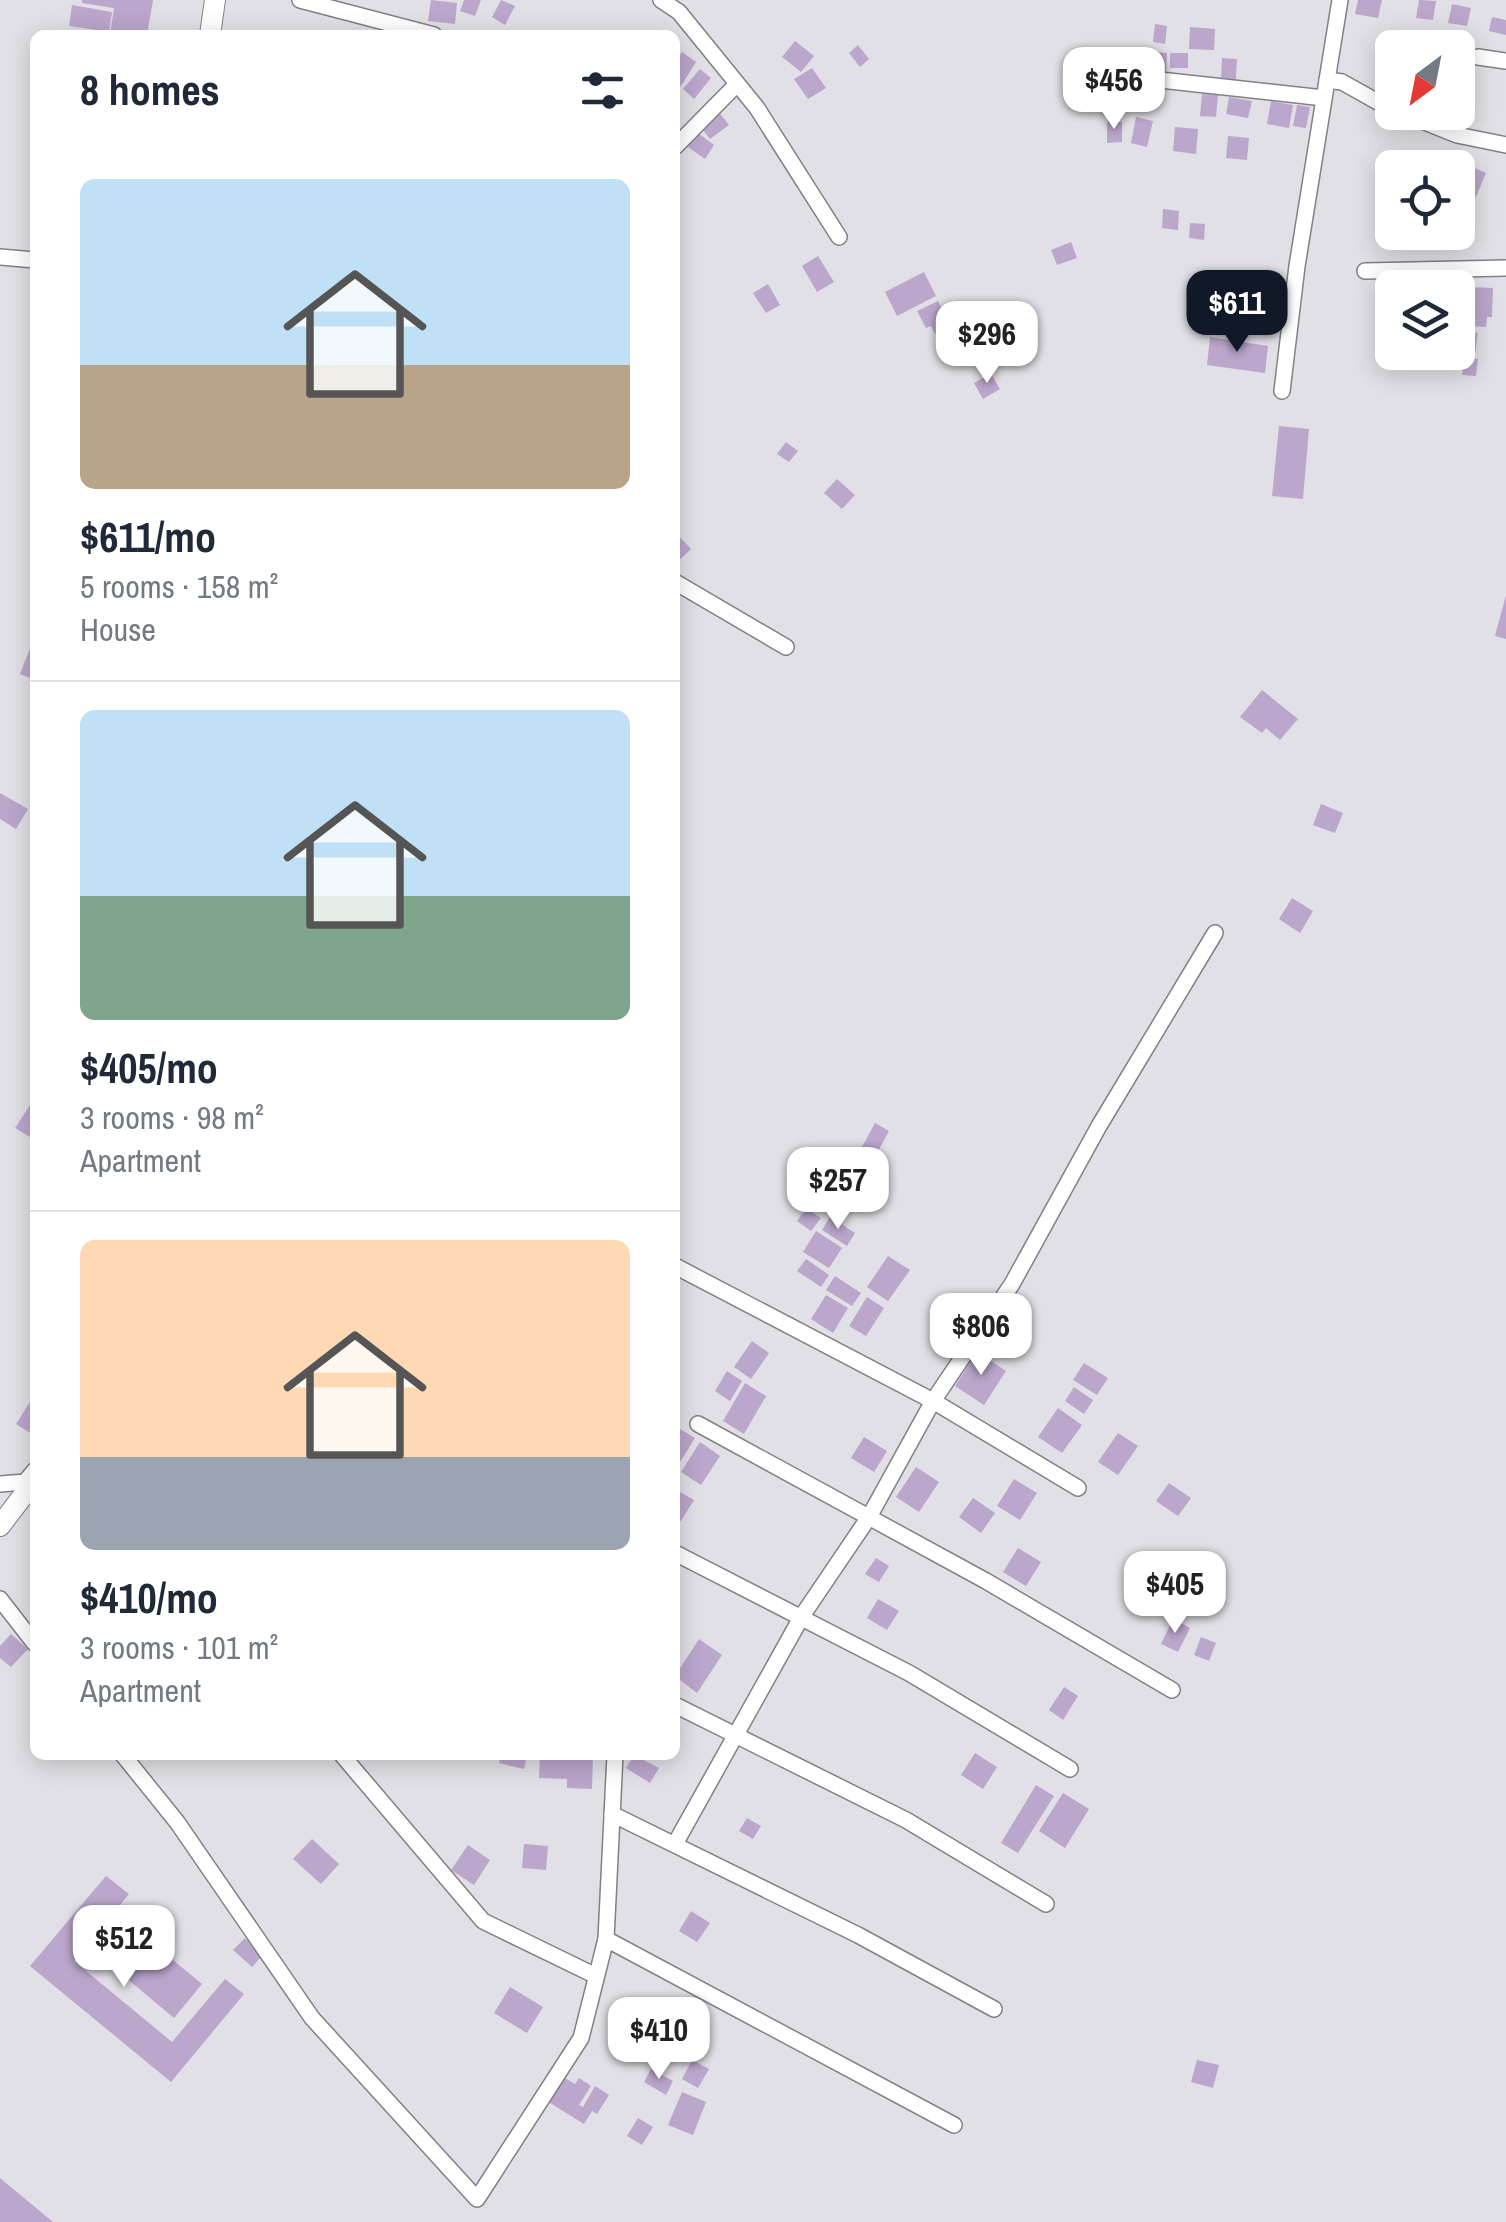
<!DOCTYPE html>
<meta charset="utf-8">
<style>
:root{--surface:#fff;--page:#f2f2f3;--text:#1f2937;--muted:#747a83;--line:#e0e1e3;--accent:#111827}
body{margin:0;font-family:"Archivo Narrow",sans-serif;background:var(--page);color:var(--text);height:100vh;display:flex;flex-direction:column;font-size:38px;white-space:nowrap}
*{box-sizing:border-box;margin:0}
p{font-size:32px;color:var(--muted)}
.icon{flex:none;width:55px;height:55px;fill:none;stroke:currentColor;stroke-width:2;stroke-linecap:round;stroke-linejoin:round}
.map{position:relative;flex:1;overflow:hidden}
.drawer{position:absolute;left:30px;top:30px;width:650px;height:1730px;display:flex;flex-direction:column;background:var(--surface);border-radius:15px;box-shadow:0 5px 25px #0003}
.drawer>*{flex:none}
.needle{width:65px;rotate:212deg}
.buttons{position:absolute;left:1375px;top:30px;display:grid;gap:20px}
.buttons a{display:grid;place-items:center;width:100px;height:100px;border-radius:15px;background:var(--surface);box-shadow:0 5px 25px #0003;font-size:50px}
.price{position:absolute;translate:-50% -85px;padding:0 22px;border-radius:20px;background:#fff;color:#222;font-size:32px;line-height:65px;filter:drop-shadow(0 2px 5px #0008)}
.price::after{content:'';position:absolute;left:50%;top:60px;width:30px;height:22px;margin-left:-15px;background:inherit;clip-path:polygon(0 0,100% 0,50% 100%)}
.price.on{background:var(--accent);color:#fff}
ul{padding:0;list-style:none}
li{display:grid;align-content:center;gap:20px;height:530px;padding:0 50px}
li+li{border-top:2px solid var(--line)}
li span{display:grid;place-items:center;height:310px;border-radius:15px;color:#555}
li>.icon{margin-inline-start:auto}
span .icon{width:180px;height:180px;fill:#fffc;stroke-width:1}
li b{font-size:42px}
h2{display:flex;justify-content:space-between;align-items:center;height:120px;padding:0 50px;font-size:42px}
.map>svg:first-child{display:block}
.building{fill:#bba6cc}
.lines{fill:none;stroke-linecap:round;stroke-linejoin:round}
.street-casing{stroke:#818085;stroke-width:18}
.secondary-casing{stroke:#818085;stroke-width:22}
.street{stroke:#fff;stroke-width:15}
.secondary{stroke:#fff;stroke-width:20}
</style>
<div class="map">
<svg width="1506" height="2222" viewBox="0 0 1506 2222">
<rect width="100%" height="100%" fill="#e1e0e6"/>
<g class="building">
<path d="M82,0h71l-6,35 -37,-1 4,-26 -32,-5z"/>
<path d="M431,0l26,3 -2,21 -27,-3z"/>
<path d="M464,0h17l-6,16 -15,-5z"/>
<path d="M501,0l14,6 -10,19 -13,-8z"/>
<path d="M1358,0h24l-4,18 -23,-4z"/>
<path d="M1419,0l17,1 -3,19 -17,-2z"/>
<path d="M1452,4l19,4 -4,18 -19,-3z"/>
<path d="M72,5l40,7 -3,20 -40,-6z"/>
<path d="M1492,17l14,3v15l-17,-4z"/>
<path d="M1155,24l12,2 -2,18 -12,-2z"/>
<path d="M1190,27l25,2 -1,21 -25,-1z"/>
<path d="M795,41l19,15 -13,16 -19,-15z"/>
<path d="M858,45l11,14 -9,8 -11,-14z"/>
<path d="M682,52l14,10 -15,24 -6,-4v-19z"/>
<path d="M1153,52l14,1 -1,21 -15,-2z"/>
<rect x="1170" y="53" width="18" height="15"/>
<path d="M1222,58l15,1 -1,20h-15z"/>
<path d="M1100,62h17v14l-17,-1z"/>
<path d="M812,68l14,20 -18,11 -14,-20z"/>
<path d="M700,69l11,9 -17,21 -11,-10z"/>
<path d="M1114,88l14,1 -1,22 -15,-1z"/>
<path d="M1202,94l16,1 -2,22 -16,-1z"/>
<path d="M1229,97l23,4 -4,17 -22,-4z"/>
<path d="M1271,101l22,4 -4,23 -22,-4z"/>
<path d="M1297,105l13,2 -4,21 -13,-2z"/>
<path d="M718,111l11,14 -19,14 -11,-14z"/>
<path d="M1136,117l17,4 -6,26 -16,-4z"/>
<path d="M1107,122h15v20l-15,1z"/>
<path d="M1175,127l23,2 -2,25 -23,-3z"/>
<path d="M698,133l16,12 -9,14 -17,-12z"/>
<path d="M1228,136l21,2 -2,22 -21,-2z"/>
<path d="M1464,163l22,10 -10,24 -18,-8z"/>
<path d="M1163,209l16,2 -1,19 -16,-2z"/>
<path d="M1190,223l15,1 -1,16 -15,-2z"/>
<path d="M1071,242l6,16 -20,7 -6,-15z"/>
<path d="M818,256l16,26 -17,10 -15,-26z"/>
<path d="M924,272l12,24 -39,20 -12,-24z"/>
<path d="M768,284l12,21 -14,8 -13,-20z"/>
<path d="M1470,287l23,1 -1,29h-5l-1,10 -17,-1z"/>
<path d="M938,301l13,25 -16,8 -4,-8 -5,2 -9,-17z"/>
<path d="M1464,331l14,2 -3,22 -14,-2z"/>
<path d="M1210,337l58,9 -3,27 -58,-8z"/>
<path d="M1464,357l14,2 -2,17 -14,-1z"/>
<path d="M991,374l9,15 -17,10 -9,-16z"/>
<path d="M1279,426l30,3 -6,70 -31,-3z"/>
<path d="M786,442l12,9 -9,11 -12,-8z"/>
<path d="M837,479l18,16 -13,14 -18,-16z"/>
<path d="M675,532l16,17 -16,15z"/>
<path d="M1506,595v44l-11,-3z"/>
<path d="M35,636v44l-15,-6z"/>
<path d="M1262,690l36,29 -18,21 -14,-12 -4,5 -22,-16z"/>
<path d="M0,793l28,16 -12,20 -16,-10z"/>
<path d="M1321,804l22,9 -8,20 -22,-8z"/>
<path d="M1292,898l21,13 -13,22 -21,-14z"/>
<path d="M30,1105l5,3v32l-20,-12z"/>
<path d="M875,1123l14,8 -13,24 -14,-8z"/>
<path d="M806,1208l15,10 -10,13 -14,-10z"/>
<path d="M830,1217l25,16 -8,13 -25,-16z"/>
<path d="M816,1231l26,17 -13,20 -26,-16z"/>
<path d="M888,1256l22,14 -22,31 -21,-14z"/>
<path d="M806,1259l23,16 -8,12 -24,-16z"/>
<path d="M835,1276l26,17 -9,13 -26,-16z"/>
<path d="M826,1295l22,13 -15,25 -22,-14z"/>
<path d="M867,1297l17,11 -18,28 -17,-10z"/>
<path d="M752,1341l17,12 -18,26 -17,-12z"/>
<path d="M977,1352l29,19 -22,34 -29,-19z"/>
<path d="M1084,1363l24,15 -11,17 -24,-15z"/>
<path d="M727,1371l15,10 -12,20 -15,-10z"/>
<path d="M745,1383l21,13 -22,38 -21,-13z"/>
<path d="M1074,1387l19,13 -9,14 -19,-13z"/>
<path d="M35,1394v42l-19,-12z"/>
<path d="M1058,1408l24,17 -20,28 -24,-16z"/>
<path d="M675,1426l20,12 -20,32z"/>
<path d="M1118,1433l20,13 -20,29 -20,-13z"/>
<path d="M864,1437l23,14 -13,21 -23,-14z"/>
<path d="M700,1442l20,14 -19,29 -20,-13z"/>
<path d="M916,1467l23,15 -20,30 -23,-15z"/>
<path d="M1014,1479l23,14 -17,27 -23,-14z"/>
<path d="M1169,1483l22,15 -13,18 -22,-15z"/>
<path d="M675,1489l19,11 -19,30z"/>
<path d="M973,1498l22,15 -14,20 -22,-16z"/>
<path d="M1018,1548l23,14 -15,24 -23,-14z"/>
<path d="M876,1558l13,8 -10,16 -14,-8z"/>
<path d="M878,1599l21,12 -12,19 -20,-12z"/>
<path d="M1173,1619l17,9 -12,24 -17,-8z"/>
<path d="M11,1634l17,15 -17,18 -11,-9v-12z"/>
<path d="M1201,1637l15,6 -7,18 -15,-6z"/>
<path d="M699,1639l23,16 -25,38 -22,-17z"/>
<path d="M1064,1687l14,9 -15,24 -14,-10z"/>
<path d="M975,1753l22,14 -14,22 -22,-14z"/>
<path d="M500,1755h27l-3,14 -25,-6z"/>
<path d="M540,1755h53l-1,34 -25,-1v-9l-28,-1z"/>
<path d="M634,1755l25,13 -9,15 -24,-15z"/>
<path d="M1036,1785l18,11 -36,57 -17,-10z"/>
<path d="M1063,1793l26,16 -24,39 -26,-17z"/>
<path d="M747,1818l14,8 -8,13 -14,-8z"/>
<path d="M312,1839l27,25 -18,20 -28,-25z"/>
<path d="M524,1844l24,2 -2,24 -24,-2z"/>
<path d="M468,1845l22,15 -16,25 -23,-15z"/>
<path d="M106,1876l23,18 -55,67 98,81 53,-63 19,15 -73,88 -141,-116z"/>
<path d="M691,1911l19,12 -13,19 -18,-11z"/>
<path d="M122,1918l80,66 -28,34 -80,-67z"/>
<path d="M245,1938l18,17 -11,12 -19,-17z"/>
<path d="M510,1987l33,20 -16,26 -33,-20z"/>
<path d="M692,2060l17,9 -11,19 -16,-9z"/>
<path d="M1197,2060l22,5 -6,23 -22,-6z"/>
<path d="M651,2069l22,12 -7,14 -22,-13z"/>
<path d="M565,2078l10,6 4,-6 12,8 -12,19 4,2 12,-21 14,9 -12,19 -5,-3 -8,13 -37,-23z"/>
<path d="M682,2092l24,10 -13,33 -25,-10z"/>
<path d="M638,2118l15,9 -11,18 -15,-9z"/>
<path d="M0,2178l53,44h-53z"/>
</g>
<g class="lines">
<g class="street-casing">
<g id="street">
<path d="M300,0l134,35"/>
<path d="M661,0l18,12 78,96 82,129"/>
<path d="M1478,57l28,4"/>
<path d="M1151,79l173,19"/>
<path d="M1327,80l15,2 50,28"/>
<path d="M1400,112l57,23 49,10"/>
<path d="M675,147l62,-63"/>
<path d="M0,257l35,3"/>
<path d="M1365,271l141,-3"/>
<path d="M1282,391l15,-125 43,-266"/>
<path d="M675,582l111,65"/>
<path d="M675,1266l258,135 145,87"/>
<path d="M698,1424l288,157 186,109"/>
<path d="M0,1484l25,-2 10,-12"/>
<path d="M675,1553l234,120 161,96"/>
<path d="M0,1599l35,45"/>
<path d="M675,1705l231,115 140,84"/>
<path d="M123,1755l54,67 135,196 165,181 104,-161 25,-99 9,-184"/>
<path d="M342,1755l141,166 111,54"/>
<path d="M612,1814l246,121 136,74"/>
<path d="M675,1844l127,-228 67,-99 64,-116 79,-117 87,-158 116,-193"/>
<path d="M606,1939l348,186"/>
</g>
</g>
<g class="secondary-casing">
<g id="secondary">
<path d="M210,35l5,-35"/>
<path d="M0,1526l35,-46"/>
</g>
</g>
<use href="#street" class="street"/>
<use href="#secondary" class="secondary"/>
</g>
</svg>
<div class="buttons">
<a><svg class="needle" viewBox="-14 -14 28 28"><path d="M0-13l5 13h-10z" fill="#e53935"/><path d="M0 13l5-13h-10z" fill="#747a83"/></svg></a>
<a><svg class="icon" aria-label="locate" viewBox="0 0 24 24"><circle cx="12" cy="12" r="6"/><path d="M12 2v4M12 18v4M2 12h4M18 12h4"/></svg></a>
<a><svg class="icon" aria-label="layers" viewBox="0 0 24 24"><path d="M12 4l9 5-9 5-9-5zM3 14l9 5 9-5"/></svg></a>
</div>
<b class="price" style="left:1114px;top:132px">$456</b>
<b class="price on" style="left:1237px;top:355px">$611</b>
<b class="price" style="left:987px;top:386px">$296</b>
<b class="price" style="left:838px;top:1232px">$257</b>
<b class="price" style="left:981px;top:1378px">$806</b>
<b class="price" style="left:1175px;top:1636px">$405</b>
<b class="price" style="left:124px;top:1990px">$512</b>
<b class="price" style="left:659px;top:2082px">$410</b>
<section class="drawer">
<h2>8 homes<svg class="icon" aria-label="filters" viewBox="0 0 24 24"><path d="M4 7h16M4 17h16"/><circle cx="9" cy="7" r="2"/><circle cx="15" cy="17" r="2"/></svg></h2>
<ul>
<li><span style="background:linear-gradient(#bfe0f5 60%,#b9a48a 0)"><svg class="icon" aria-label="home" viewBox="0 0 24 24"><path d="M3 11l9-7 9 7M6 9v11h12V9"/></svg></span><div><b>$611/mo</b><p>5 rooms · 158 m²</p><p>House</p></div></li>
<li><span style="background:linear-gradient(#bfe0f5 60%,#7fa58c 0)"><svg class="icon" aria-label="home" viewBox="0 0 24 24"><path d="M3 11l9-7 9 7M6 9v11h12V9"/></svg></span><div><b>$405/mo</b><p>3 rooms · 98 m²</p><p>Apartment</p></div></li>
<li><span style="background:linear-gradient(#ffd9b3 70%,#9aa5b1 0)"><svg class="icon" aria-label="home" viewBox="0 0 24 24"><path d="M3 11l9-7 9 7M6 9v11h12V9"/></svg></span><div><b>$410/mo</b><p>3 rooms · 101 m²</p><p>Apartment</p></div></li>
</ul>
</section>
</div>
